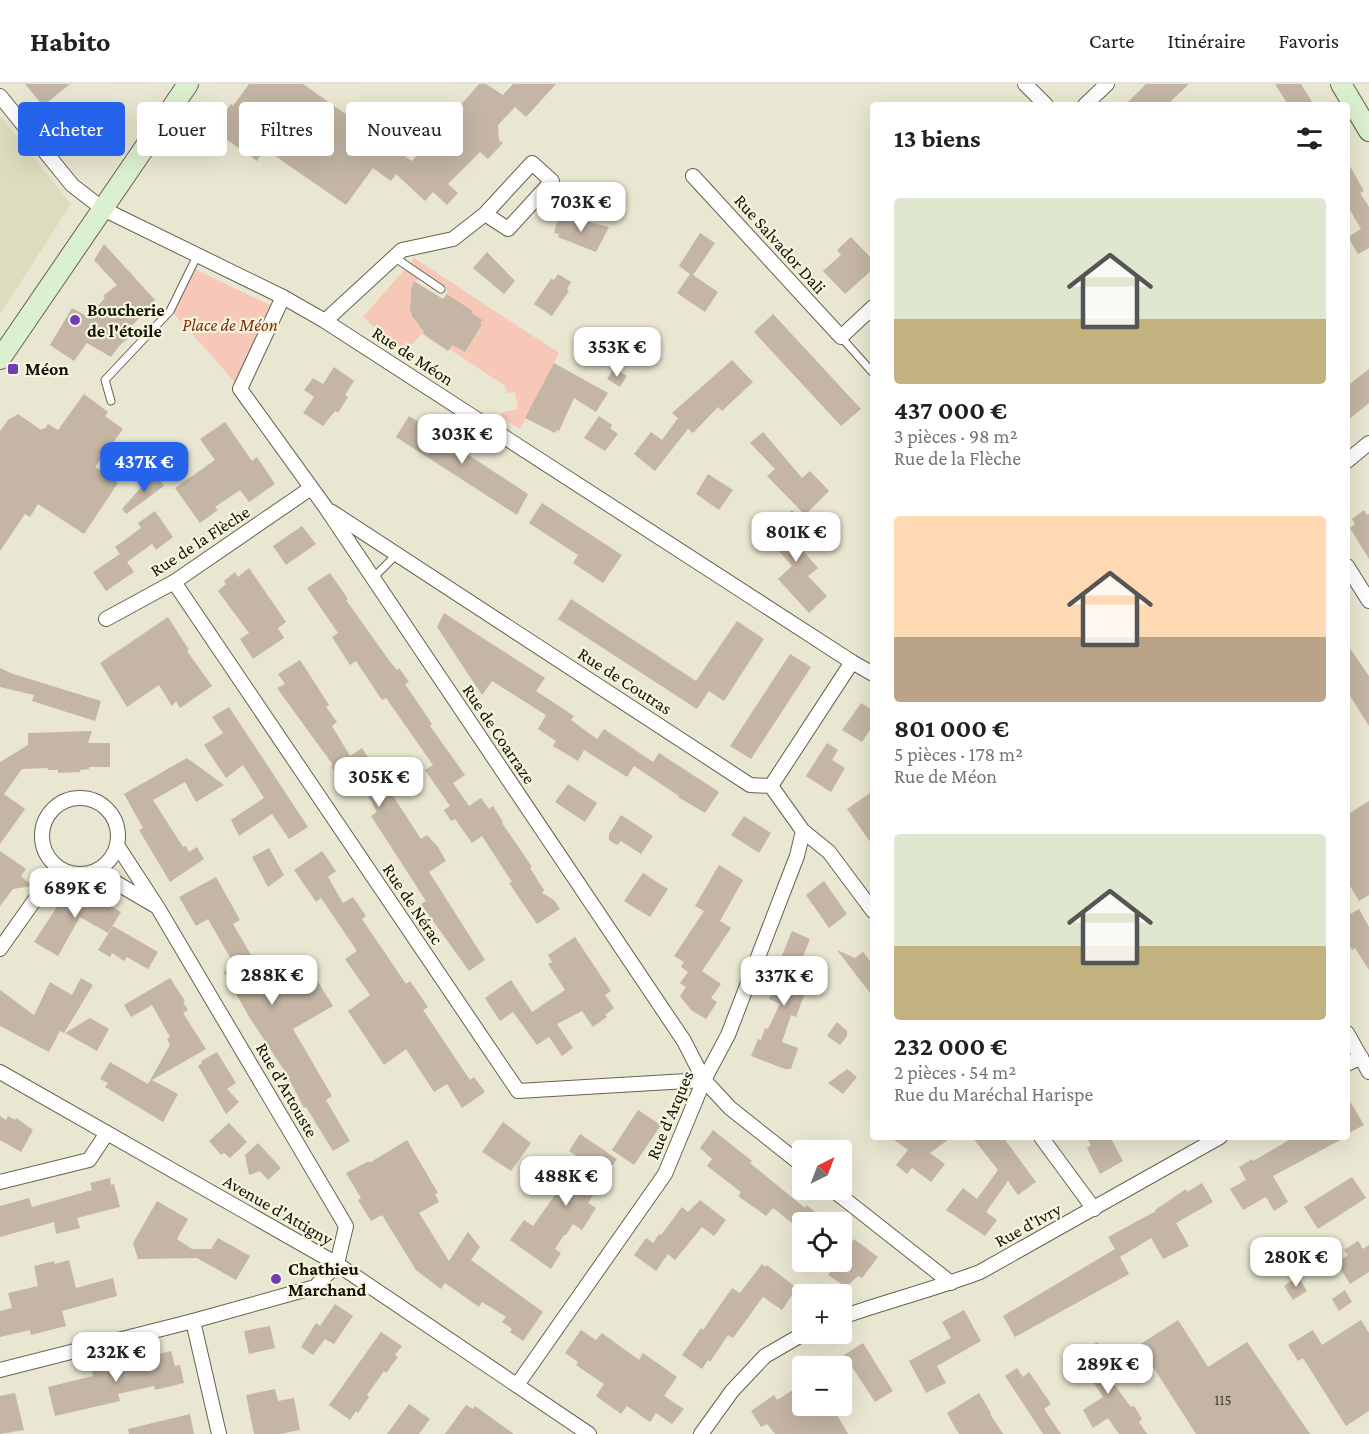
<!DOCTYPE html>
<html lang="fr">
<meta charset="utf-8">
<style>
:root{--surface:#fff;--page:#f2f2f2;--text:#202124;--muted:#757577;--line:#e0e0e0;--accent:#2563eb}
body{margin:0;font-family:"Crimson Pro",serif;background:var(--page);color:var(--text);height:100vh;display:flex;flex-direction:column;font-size:22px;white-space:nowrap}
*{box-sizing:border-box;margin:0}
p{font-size:20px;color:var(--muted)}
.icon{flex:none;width:33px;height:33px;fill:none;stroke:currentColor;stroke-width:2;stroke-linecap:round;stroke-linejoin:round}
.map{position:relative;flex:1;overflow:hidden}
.panel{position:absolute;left:870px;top:18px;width:480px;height:1038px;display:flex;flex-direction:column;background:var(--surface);border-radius:6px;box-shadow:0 6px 24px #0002}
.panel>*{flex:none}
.guide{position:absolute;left:18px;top:18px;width:570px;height:54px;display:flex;gap:12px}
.needle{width:39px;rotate:42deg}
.tools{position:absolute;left:792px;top:1056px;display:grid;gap:12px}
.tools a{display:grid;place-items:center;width:60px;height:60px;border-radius:6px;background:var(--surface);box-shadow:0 6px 24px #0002;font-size:30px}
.price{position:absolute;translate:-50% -51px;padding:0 14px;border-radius:12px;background:#fff;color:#222;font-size:20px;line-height:39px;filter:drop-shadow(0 2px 3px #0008)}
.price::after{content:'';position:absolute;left:50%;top:36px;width:18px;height:14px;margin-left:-9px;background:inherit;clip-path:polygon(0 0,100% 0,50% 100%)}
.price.selected{background:var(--accent);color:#fff}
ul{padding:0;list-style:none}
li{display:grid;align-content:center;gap:12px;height:318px;padding:0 24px}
li span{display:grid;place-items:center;height:186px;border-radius:6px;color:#555}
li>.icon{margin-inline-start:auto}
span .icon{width:108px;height:108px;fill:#fffc;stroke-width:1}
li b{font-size:26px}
h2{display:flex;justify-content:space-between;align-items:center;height:72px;padding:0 24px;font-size:26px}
.chip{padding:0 21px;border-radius:6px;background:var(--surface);box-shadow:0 6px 24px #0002;font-size:21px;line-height:54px}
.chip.selected{background:var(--accent);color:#fff}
header{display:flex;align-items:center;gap:36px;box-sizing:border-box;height:84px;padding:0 30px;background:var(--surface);border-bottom:2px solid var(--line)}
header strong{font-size:28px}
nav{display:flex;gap:33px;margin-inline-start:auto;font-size:21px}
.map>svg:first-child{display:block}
.built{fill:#dedcbe}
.green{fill:#f7c7b8}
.building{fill:#c4b5a4}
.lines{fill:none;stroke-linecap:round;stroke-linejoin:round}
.lane-casing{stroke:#656450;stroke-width:9}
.street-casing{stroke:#656450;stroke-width:16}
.secondary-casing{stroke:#656450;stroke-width:22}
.lane{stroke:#fff;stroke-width:7}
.street{stroke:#fff;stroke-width:14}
.secondary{stroke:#dbf0cf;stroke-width:20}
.poi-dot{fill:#733bb1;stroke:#f6f5de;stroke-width:2}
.labels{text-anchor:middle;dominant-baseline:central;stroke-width:4.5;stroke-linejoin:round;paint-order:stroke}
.number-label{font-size:15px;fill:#3e3a30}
.street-label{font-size:18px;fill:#12110a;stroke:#f6f5de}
.poi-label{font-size:18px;font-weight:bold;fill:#12110a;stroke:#f6f5de;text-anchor:start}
.park-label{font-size:18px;font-style:italic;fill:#822d0e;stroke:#f6f5de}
</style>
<header>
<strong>Habito</strong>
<nav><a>Carte</a><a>Itinéraire</a><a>Favoris</a></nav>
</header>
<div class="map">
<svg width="1369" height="1350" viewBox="0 0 1369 1350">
<rect width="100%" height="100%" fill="#e9e7d1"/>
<path class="built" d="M0,32l71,88 -71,110z"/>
<g class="green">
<path d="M414,174l145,95 -39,76 -21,-13 5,-4 14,-3 -3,-17 -7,1 -4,-8 -55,-36 3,-4 13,7 17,-26 -2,-2 1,-4 -9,-7 1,-2 -27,-18 1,-4 -37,-25z"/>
<path d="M192,184l84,40 -36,80 -69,-78z"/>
<path d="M405,185l14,11 -5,1c-7,22 -6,35 11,50l-22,22 -40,-36z"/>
</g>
<g class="building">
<path d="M25,0h45l-27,22z"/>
<path d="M249,0h54l109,77 67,-77h7l17,11 10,-11h43l-30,33 -11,-10 -17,18 1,15 4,3 -15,16 -8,-7 -32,32 10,9 -11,12 -14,-13 -8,9 -29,-27 -5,7 -18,-13 -27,37 -81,-56 -8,12 -44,-31 18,-26 2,2z"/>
<path d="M1146,0h43l-22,21h-42z"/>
<path d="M1275,0h26l13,21h-26z"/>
<path d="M1347,77l17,30 -4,2 9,14v41l-11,6 -10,-17 13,-8 -14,-24z"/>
<path d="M564,132l45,11 -13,25 -38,-15 1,-3 -5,-1 4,-15 5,1z"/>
<path d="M700,149l15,10 -22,32 25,17 -13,20 -28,-19 13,-19 -11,-8z"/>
<path d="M851,153l22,23v9l-28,25 -22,-23 18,-16 -4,-5z"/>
<path d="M104,160l51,56 -24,27 5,5 -16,13 -9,12 -24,-14 -13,18 -24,-16 22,-37 16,9 17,-19 -2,-2 14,-11 -23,-25z"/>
<path d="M487,168l28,29 -11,13 -31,-26z"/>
<path d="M558,190l13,8 -4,7 2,2 -17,25 -18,-12 17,-25 3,1z"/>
<path d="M414,197l29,18 4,-5 26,17 -1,2 10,7 -2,4 2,1 -17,27 -13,-7 -4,6 -25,-17 1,-2 -12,-16 -2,-8 1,-18z"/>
<path d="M773,230l88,95 -20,17 -87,-94z"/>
<path d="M732,276l21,22 -31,29 -4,-4 -25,26 -5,-4 -33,42 -21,-17 17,-22 11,8 16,-22 -6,-5z"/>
<path d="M554,279l54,30 -12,19 -22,-14 -15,33 -2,-1 -2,3 -30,-15z"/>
<path d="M334,283l20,14 -9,14 3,2 -10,16 -3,-2 -12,15 -20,-13 11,-16 -10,-7 9,-12 10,6z"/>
<path d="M614,284l13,8 -7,11 -13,-8z"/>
<path d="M1369,285v34l-22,18v-35z"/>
<path d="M84,310l24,18 -3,4 18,13 -28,38 23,16 -34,51 -46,-30 -8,13 -5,-3 -25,37v-120l8,-11 10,-6 23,16 2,-2 2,1 3,-5 10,6z"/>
<path d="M409,332l119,78 -11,21 -121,-78z"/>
<path d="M599,332l13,9 -2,3 8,6 -13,17 -21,-13z"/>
<path d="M225,338l27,39 5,-4 18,27 -26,18 -9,-12 -25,17 3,3 -18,13 -25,-35 40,-28 -15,-21z"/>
<path d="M763,348l39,46 8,-7 19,20 -24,24 -38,-39 8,-7 -25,-26z"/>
<path d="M154,389l10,13 -38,28 -4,-5z"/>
<path d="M708,390l25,16 -14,20 -23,-16z"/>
<path d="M542,419l80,52 -19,28 -30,-20 5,-8 -49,-32z"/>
<path d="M792,426l9,11 -9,9 11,12 -4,4 19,22 -10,8 19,20 -18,17 -31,-34 14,-13 -27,-31z"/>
<path d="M1364,426l3,5 2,-1v45l-19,-31 5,-4 -3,-5z"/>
<path d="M155,427l18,26 -17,13 -4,-6 -25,18 7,10 -28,19 -13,-19 27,-18 -5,-7 26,-19 -3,-5z"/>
<path d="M302,442l14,18 -30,21 -13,-19z"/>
<path d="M249,484l37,54 -8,6 6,10 -31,21 -13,-20 9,-6 -31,-42 8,-7 -2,-3 11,-9 3,5z"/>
<path d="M330,489l18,26 -2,1 45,63 6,7 2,-2 10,14 -4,2 27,40 -2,2 35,49 -12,8 16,23 12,-8 8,11 4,-3 10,16 -1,1 30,44 -2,1 14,22 -2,3 12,7 6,9 -23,15 -28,-41 3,-1 -30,-46 -10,7 -17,-24 -4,2 -7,-11 6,-4 -25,-36 8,-5 -47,-67 -4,2 -26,-39 -6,4 -18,-28 6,-4 -31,-45z"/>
<path d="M571,515l125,82 41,-60 27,18 -40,62 -15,-10 -12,18 -139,-90z"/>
<path d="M444,529l101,65 -9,13 38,25 -3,4 26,19 7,-10 49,33 6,-9 60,39 -14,21 -27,-16 1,-1 -45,-30 -7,11 -43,-27 -6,11 -25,-15 3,-5 -18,-12 8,-14 -54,-34 -10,14 -45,-68z"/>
<path d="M168,533l21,33 -2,1 25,35 -32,22 -4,-7 -4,5 -13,-21 -32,22 -27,-44z"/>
<path d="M1347,560l22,32v50l-22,-35z"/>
<path d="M790,570l21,13 -60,92 -21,-13z"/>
<path d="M300,576l29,45 -3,2 11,15 -5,4 18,30 12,-8 59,91 6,-4 11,12 8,14 -17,11 56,88 -16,11 -48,-67 5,-3 -55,-85 6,-4 -14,-25 -13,8 -19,-29 2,-1 -56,-77 8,-4 -7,-10z"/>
<path d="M0,584l13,6 88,27 -6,20 -63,-20 2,-6 -34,-8z"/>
<path d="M861,619l12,7v15l-11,17 -20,-12z"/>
<path d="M229,623l79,120 -19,12 -17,-25 -33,22 -8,-16 33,-22 -21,-33 -17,13 -22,-33 19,-12 -11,-16z"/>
<path d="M92,647l-4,12h22v24h-21v2l-9,1v2l-22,1v-3h-10v-2l-26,1 -18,25 21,15 -25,35v-82l28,-17v-12z"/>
<path d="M827,659l11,7 -6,10 13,8 -14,24 -25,-16z"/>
<path d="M187,674l37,27 -28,17 -11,-20 -32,18 30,47 3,-1 3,6 8,-5 7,12 -34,23 -31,-52 4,-2 -19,-34z"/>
<path d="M568,700l29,19 -12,19 -30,-20z"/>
<path d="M873,707v55l-26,-37z"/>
<path d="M1369,717v94l-10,6 -12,-20v-66z"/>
<path d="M621,731l32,21 -12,18 -20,-13 -4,4 -8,-5v-6z"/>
<path d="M744,732l27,17 -12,20 -28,-18z"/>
<path d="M269,764l15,27 -16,12 -16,-30z"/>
<path d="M0,767l26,18 -5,7 11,10 -19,3 -13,17z"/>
<path d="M322,767l14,20 -8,6 15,26 10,-6 13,19 -4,3 44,65 4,-3 18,26 -5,3 47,70 4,-3 11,15 -23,16 -15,-24 -13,8 -28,-43 -22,16 -36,-54 22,-16 -25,-36 12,-8 -36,-53 -5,4 -22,-32z"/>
<path d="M719,781l24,15 -23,41 11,7 -29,43 19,13 -10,14 6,4 -11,17 -15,-9 -11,-14 6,-9 -6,-4 8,-11 -7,-5 3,-5 -10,-6 30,-45 -9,-5z"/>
<path d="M643,789l25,16 -18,28 -26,-16z"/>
<path d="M216,793l24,43 -7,4 39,67 38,-22 23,37 -40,23 39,67 -6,4 24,41 -17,10 -27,-44 -2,1 -18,-35 -38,-58 -24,-43 11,-6 -27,-47 -12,7 -17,-29z"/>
<path d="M824,797l23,33 -18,14 -23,-33z"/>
<path d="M68,806l17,1 36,21 -13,21 -28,-16 -22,39 -24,-14z"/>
<path d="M1359,825l10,18v43l-14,-22 -3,2 -5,-9v-25z"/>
<path d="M113,842l45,26 -10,17 -21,-12 -3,4 -12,-8 -2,4 -12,-7z"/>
<path d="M792,847l18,8 -19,48 14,6 -9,24 -5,-2 -9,27 16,6 -7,21h-6l-34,-13 7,-17 3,1 4,-12 3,1 12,-25 -11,-5 10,-28 -3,-1z"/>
<path d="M575,853l36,54 -6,4 9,13 -9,7 2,2 -14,10 -11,-16 -25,13 16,24 -11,8 -13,-19 -12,8 -24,-33 -13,9 -15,-23 26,-18 21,32 33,-22 -17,-26 4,-2 -4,-7z"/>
<path d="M837,866l18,8 8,-6 10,13v32z"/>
<path d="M81,894l12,7 -29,48 -4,-2 -11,21 -49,-26v-36l34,25 16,-33 22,13z"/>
<path d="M170,894l15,23 -2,1 5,8 -5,3 23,36 -54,31 26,14 -15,28 -58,-35 3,-4 -8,-4 10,-17 38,22 22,-39 -3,-6 3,-2 -18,-32 -21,12 -7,-12z"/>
<path d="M90,934l19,11 -12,22 -32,-18z"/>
<path d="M837,938l10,9v5l-7,9 -13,-9z"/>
<path d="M217,968l19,31 -9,6 12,13 -13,12 -28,-48 4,-3 -1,-2z"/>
<path d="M847,985l10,8 -14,17 -15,-11z"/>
<path d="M1347,1012l17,29 -17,9z"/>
<path d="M638,1026l23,15 -27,40 -22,-15z"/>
<path d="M0,1032l6,4 2,-4 7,4 1,-2 17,12 -12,22 -21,-12z"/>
<path d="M503,1038l28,21 -20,28 -29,-19z"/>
<path d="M229,1039l18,19 -17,16 -6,-5 -3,2 -12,-14z"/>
<path d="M713,1046l39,31 -2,2 55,45 1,-3 23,17h-27v9l-29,-23 -7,8 -28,-20 3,-4 -34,-26 5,-7 -12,-11z"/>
<path d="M580,1050l37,25 -29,44 8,5 -14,22 -9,-6 -7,11h-2l-9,14 6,4 -10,16 -41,-29 14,-20 9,6 29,-41 14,10 15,-29 -22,-15z"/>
<path d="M890,1053h62l-22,16 15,11 -14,18 -19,-14 -5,6 -11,-9 12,-15z"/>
<path d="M972,1053h31l33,45 -18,13 -10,-14 -22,31 11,8 -12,16 -39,-26 17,-22 14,11 21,-29z"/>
<path d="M1086,1053h24l13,24 -23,13 -13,-26 4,-3z"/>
<path d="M1294,1053h52l-73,39 15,26 -14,9 -8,-14 -23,13 -13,-21 16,-9 -7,-13 13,-8 1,2 9,-5z"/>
<path d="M407,1056l31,53 -3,1 4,8 -20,11 30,48 19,-29 12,15 -9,13 72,52 -20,29 -13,-9 2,-3 -10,-7 4,-5 -24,-15 -3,5 -34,-24 -4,6 -25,-19 -34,-55 -11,6 -13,-21 3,-2 -15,-25 21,-11h4z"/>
<path d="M258,1059l23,25 -13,12 -8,-9 -11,4 -4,-20z"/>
<path d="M1352,1093l14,21 -48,31 -14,-22z"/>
<path d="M110,1094l1,7 3,-1 6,23 -43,11 3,10 -24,6 -2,-12 -54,15v-31l29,-8 3,9 60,-17 -2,-7z"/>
<path d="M1202,1099l11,19 -37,21 13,23 -26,13 -12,-21 -31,19 9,17 -114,63 -12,-21 112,-67 -7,-12 48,-26 -1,-1 31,-21 1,3z"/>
<path d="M700,1116l26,20 -12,16 -12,-9 -27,33 -7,-6 -12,17 -22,-16 12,-17 7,5 6,-9 2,1 21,-28 6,5z"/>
<path d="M157,1117l31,18 -11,20 15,10h19l7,-11 32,18 -14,24 -39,-22 -59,1 -5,-16z"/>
<path d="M854,1155l24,18 -16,21 -4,-2 -12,11 -18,-12 10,-13h4v-6z"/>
<path d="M1358,1157l5,8 6,-4v27l-19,12 -13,-21 11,-8 -4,-5z"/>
<path d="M69,1176l7,28 37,-10 4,18 -55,15 4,15 -35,9 -1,-5 -30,7v-26l12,-3 -4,-15 30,-7 -4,-20 20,-5 1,3z"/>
<path d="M762,1180l3,3 2,-2 30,23 -15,22 -19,-13 -30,41 -5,-3 -18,27 -2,-2 -6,9 -20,-14 19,-27 2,2 29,-42 8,5z"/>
<path d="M1298,1192l9,15 -14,9 -9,-14z"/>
<path d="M1345,1206l7,12 -13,9 -7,-12z"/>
<path d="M335,1220l18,12 -19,28 -9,-5 -12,16 -12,-8 15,-24 4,3z"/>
<path d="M964,1226l17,31 -44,25 9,17 -20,10 -17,-32 42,-23 -9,-16z"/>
<path d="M1178,1236l30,47 39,-25 63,92h-114l-57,-89z"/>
<path d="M1361,1236l8,13v78l-23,15 -43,-68 -5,3 -10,-16 25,-15 9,15z"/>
<path d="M270,1242l5,22 -26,6 -5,-23z"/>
<path d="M581,1246l15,10 6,-7 37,27 4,-7 34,24 -13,19 20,13 -12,15 -16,-11 -6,9 -23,-16 -6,8 -25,-18 8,-12 -28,-19 2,-3 -13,-9z"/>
<path d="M381,1248l21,14 -7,9 3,2 -12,16 -2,-2 -17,24 2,2 -11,16 -2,-2 -6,9 -21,-15z"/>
<path d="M1097,1258l23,36 -7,5 18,24 3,-1 8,13 -3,3 8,12h-28l-11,-16 -15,10 -10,-18 20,-13 -27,-41z"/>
<path d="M863,1259l30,48 -18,11 -31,-47z"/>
<path d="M171,1267l4,15 5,-1 4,18 -29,7 -1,-4 -36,8 2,7 -65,15 -7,-29 45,-11 -1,-5z"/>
<path d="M1017,1284l6,9 6,-5 22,32 -7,5 17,25h-18l-38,-58z"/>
<path d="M802,1300v22h30l16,28h-73l-8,-10 -6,3 -10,-16 23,-16 3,5z"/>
<path d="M275,1305l3,12 16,-3 6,32 -20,4h-26l-8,-39z"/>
<path d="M15,1309l9,37 -24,4v-38z"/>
<path d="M979,1309l12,20 -1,1 13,20h-44l-6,-10 -6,-11z"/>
<path d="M409,1320l21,15 -11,15h-32z"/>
<path d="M466,1321l7,4 2,-3 39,28h-69z"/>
<path d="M190,1330l4,20h-65l-1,-5z"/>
</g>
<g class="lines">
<g class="lane-casing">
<g id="lane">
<path d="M394,173l47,32"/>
<path d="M841,253l32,36"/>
<path d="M111,317l-6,-21 65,-69 27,-55"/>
<path d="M372,495l25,-25"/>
</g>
</g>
<g class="street-casing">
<g id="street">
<path d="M1025,0l21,21"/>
<path d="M0,12l72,89 31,24 180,88 42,24 527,341 21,12"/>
<path d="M1085,21l22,-21"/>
<path d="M693,92l148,161 32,-30"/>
<path d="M283,213l-43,92 86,119 358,533 20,39 26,28 72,57"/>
<path d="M325,237l77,-71 51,-11 32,-25 47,-51 20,18 -44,48 -23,-15"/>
<path d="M1347,377l22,-18"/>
<path d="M332,428l418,273 21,1 32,45 26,21 44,59"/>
<path d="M1347,482l22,35"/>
<path d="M174,498l344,509 186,-11"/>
<path d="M106,535l68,-37 137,-94"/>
<path d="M771,702l81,-124"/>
<circle cx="80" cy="752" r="38"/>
<path d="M96,787l58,34"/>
<path d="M0,865l58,-82"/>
<path d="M1347,949l22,39"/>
<path d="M1347,980l14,-7"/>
<path d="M0,988l337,192 252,170"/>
<path d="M1041,1053l53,72"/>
<path d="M0,1098l89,-22 18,-27"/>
<path d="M833,1106l118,93"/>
<path d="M842,1233c45,-16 93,-28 138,-45l240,-135"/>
<path d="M193,1237l26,113"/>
<path d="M0,1286l193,-49 122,-34 22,-23 9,-38 -188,-318 -41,-63"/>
<path d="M517,1301l148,-211 39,-94 24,-45 69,-179 6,-25"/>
<path d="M701,1350l31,-43 33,-35 38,-22"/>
</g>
</g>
<g class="secondary-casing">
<g id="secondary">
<path d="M1341,0l28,47"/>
<path d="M0,275l188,-275"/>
</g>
</g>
<use href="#lane" class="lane"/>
<use href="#street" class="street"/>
<use href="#secondary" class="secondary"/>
</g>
<g class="poi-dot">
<circle cx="75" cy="236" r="6"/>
<rect x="7" y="279" width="12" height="12" rx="3"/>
<circle cx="276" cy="1195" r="6"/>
</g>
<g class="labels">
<g class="number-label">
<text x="1223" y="1316">115</text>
</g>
<g class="street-label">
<text transform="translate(780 160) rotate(48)">Rue Salvador Dali</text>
<text transform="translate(413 272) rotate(33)">Rue de Méon</text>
<text transform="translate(200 457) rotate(-33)">Rue de la Flèche</text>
<text transform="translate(625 597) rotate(33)">Rue de Coutras</text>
<text transform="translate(499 650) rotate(56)">Rue de Coarraze</text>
<text transform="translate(413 820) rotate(56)">Rue de Nérac</text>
<text transform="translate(287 1006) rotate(60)">Rue d'Artouste</text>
<text transform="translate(670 1031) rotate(-67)">Rue d'Arques</text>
<text transform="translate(278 1126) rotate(30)">Avenue d'Attigny</text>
<text transform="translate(1028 1141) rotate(-29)">Rue d'Ivry</text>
</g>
<g class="poi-label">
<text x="87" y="226">Boucherie<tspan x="87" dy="21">de l'étoile</tspan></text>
<text x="25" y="285">Méon</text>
<text x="288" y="1185">Chathieu<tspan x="288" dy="21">Marchand</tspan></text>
</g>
<g class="park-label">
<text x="230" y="241">Place de Méon</text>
</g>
</g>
</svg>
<div class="tools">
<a><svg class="needle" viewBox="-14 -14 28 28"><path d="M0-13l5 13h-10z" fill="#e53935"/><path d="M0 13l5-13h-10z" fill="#757577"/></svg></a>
<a><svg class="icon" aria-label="locate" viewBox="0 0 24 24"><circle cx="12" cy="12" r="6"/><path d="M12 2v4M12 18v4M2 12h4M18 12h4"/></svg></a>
<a>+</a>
<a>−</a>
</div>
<b class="price" style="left:581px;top:149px">703K €</b>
<b class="price" style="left:617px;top:294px">353K €</b>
<b class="price" style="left:462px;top:381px">303K €</b>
<b class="price selected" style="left:144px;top:409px">437K €</b>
<b class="price" style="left:796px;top:479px">801K €</b>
<b class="price" style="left:379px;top:724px">305K €</b>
<b class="price" style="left:75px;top:835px">689K €</b>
<b class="price" style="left:272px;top:922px">288K €</b>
<b class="price" style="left:784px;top:923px">337K €</b>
<b class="price" style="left:566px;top:1123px">488K €</b>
<b class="price" style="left:1296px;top:1204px">280K €</b>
<b class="price" style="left:116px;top:1299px">232K €</b>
<b class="price" style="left:1108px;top:1311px">289K €</b>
<div class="guide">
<a class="chip selected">Acheter</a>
<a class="chip">Louer</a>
<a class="chip">Filtres</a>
<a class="chip">Nouveau</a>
</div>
<section class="panel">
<h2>13 biens<svg class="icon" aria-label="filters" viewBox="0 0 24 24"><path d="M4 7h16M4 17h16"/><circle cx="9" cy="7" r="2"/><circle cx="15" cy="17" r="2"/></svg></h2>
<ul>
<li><span style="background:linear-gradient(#dfe7d0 65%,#c2b280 0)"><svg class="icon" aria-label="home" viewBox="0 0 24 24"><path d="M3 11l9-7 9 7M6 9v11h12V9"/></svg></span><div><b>437 000 €</b><p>3 pièces · 98 m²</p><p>Rue de la Flèche</p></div></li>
<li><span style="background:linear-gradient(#ffd9b3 65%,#b9a48a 0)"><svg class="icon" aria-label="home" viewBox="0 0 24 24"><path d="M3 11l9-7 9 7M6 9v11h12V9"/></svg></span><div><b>801 000 €</b><p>5 pièces · 178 m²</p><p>Rue de Méon</p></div></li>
<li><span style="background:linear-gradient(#dfe7d0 60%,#c2b280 0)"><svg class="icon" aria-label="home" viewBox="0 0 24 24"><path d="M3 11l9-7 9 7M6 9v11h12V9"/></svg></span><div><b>232 000 €</b><p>2 pièces · 54 m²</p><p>Rue du Maréchal Harispe</p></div></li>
</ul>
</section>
</div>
